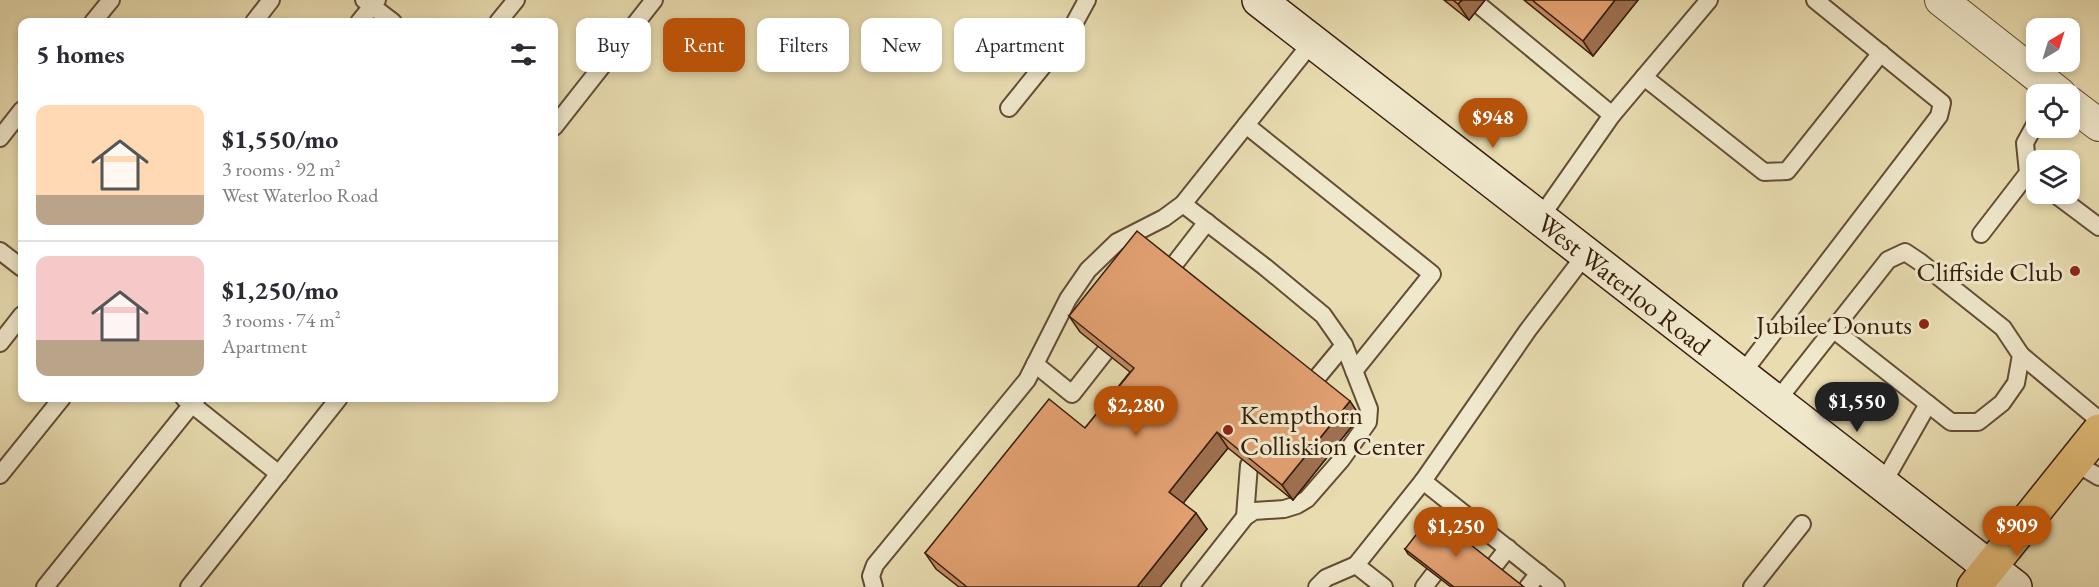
<!DOCTYPE html>
<meta charset="utf-8">
<style>
:root{--surface:#fff;--page:#f2f2f3;--text:#2b2b33;--muted:#7c7c81;--line:#e1e1e2;--accent:#b45309}
body{margin:0;font-family:"EB Garamond",serif;background:var(--page);color:var(--text);height:100vh;display:flex;flex-direction:column;font-size:22px;white-space:nowrap}
*{box-sizing:border-box;margin:0}
p{font-size:20px;color:var(--muted)}
.icon{flex:none;width:33px;height:33px;fill:none;stroke:currentColor;stroke-width:2;stroke-linecap:round;stroke-linejoin:round}
.map{position:relative;flex:1;overflow:hidden}
.sheet{position:absolute;left:18px;top:18px;width:540px;height:384px;display:flex;flex-direction:column;background:var(--surface);border-radius:12px;box-shadow:0 3px 9px #0003}
.sheet>*{flex:none}
.banner{position:absolute;left:576px;top:18px;width:570px;height:54px;display:flex;gap:12px}
.needle{width:39px;rotate:38deg}
.buttons{position:absolute;left:2026px;top:18px;display:grid;gap:12px}
.buttons a{display:grid;place-items:center;width:54px;height:54px;border-radius:12px;background:var(--surface);box-shadow:0 3px 9px #0003;font-size:30px}
.price{position:absolute;translate:-50% -51px;padding:0 14px;border-radius:21px;background:var(--accent);color:#fff;font-size:20px;line-height:39px;filter:drop-shadow(0 2px 3px #0008)}
.price::after{content:'';position:absolute;left:50%;top:36px;width:18px;height:14px;margin-left:-9px;background:inherit;clip-path:polygon(0 0,100% 0,50% 100%)}
.price.current{background:#222;color:#fff}
ul{padding:0;list-style:none}
li{display:flex;align-items:center;gap:18px;height:150px;padding:0 18px}
li+li{border-top:2px solid var(--line)}
li span{display:grid;place-items:center;flex:none;width:168px;height:120px;border-radius:12px;color:#555}
li>.icon{margin-inline-start:auto}
span .icon{width:72px;height:72px;fill:#fffc;stroke-width:1}
li b{font-size:26px}
h2{display:flex;justify-content:space-between;align-items:center;height:72px;padding:0 18px;font-size:26px}
.tag{padding:0 21px;border-radius:12px;background:var(--surface);box-shadow:0 3px 9px #0003;font-size:21px;line-height:54px}
.tag.current{background:var(--accent);color:#fff}
.map>svg:first-child{display:block}
.lines{fill:none;stroke-linecap:round;stroke-linejoin:round}
.service-casing{stroke:#634e35;stroke-width:20}
.minor-casing{stroke:#634e35;stroke-width:34}
.secondary-casing{stroke:#371e0c;stroke-width:36}
.primary-casing{stroke:#371e0c;stroke-width:36}
.service{stroke:#f0e8cc;stroke-width:16}
.minor{stroke:#f0e8cc;stroke-width:32}
.secondary{stroke:#f0e8cc;stroke-width:33}
.primary{stroke:#e4be78;stroke-width:33}
.wall{fill:#c28a61;stroke:#371e0c;stroke-width:1.5}
.shaded-wall{fill:#9e704f;stroke:#371e0c;stroke-width:1.5}
.building{fill:#e2a071;stroke:#371e0c;stroke-width:1.5}
.poi-dot{fill:#8f2418;stroke:#f0e8cc;stroke-width:2}
.labels{text-anchor:middle;dominant-baseline:central;stroke-width:6;stroke-linejoin:round;paint-order:stroke}
.poi-label{font-size:27px;fill:#371e0c;stroke:#f0e8cc;text-anchor:end}
.street-label{font-size:27px;fill:#371e0c;stroke:#f0e8cc}
</style>
<div class="map">
<svg width="2099" height="587" viewBox="0 0 2099 587">
<rect width="100%" height="100%" fill="#e8dcb0"/>
<filter id="stains"><feTurbulence type="fractalNoise" baseFrequency=".00333" numOctaves="4"/><feColorMatrix values="0 0 0 0 .2 0 0 0 0 .09 0 0 0 0 .02 0 0 0 .5 -.17"/></filter>
<radialGradient id="worn" r=".72"><stop offset=".6" stop-color="#630" stop-opacity="0"/><stop offset="1" stop-color="#630" stop-opacity=".3"/></radialGradient>
<g class="lines">
<g class="service-casing">
<g id="service">
<path d="M364,0l29,22"/>
<path d="M1473,0l139,115"/>
<path d="M93,22l18,-22"/>
<path d="M254,22l17,-22"/>
<path d="M359,22l18,-22"/>
<path d="M498,22l18,-22"/>
<path d="M1644,77l120,95 23,-1 94,-118"/>
<path d="M1009,108l59,-73 19,-35"/>
<path d="M1246,125l186,149 -78,97"/>
<path d="M554,127l100,-127"/>
<path d="M0,138l22,-28"/>
<path d="M2055,194l44,33"/>
<path d="M1183,204l82,63 58,48 21,30 25,64 -1,13 -27,38 -34,39 -10,6 -13,4 -30,2 -9,6 -55,70"/>
<path d="M1540,218l72,-103 97,-115"/>
<path d="M1981,234l47,-61 -3,-30 12,-22"/>
<path d="M0,251l22,17"/>
<path d="M1173,266l34,-44"/>
<path d="M0,343l22,-28"/>
<path d="M2021,355l78,65"/>
<path d="M1035,364l37,30 33,-42"/>
<path d="M1741,375l198,-259 3,-13 -127,-103"/>
<path d="M1315,380l29,-35"/>
<path d="M184,398l95,76"/>
<path d="M1776,402l112,-142 17,-8 15,10 83,66 18,27 -5,28 -14,20 -24,19h-27l-117,-92"/>
<path d="M2074,462l25,15"/>
<path d="M0,475l62,-77"/>
<path d="M1423,481l133,106"/>
<path d="M1882,485l46,-81"/>
<path d="M1245,517l4,-52"/>
<path d="M1461,540l14,-18"/>
<path d="M1494,566l14,-18"/>
<path d="M45,587l152,-189"/>
<path d="M189,587l150,-189"/>
<path d="M874,587l-3,-11 4,-11 152,-185 41,-81 20,-29 29,-28 47,-24 19,-14 130,-163"/>
<path d="M1317,587l9,-9 30,-13"/>
<path d="M1384,587l-28,-22 67,-84 105,-151 58,-76"/>
<path d="M1424,587l10,-13"/>
<path d="M1528,587l11,-14"/>
<path d="M1752,587l50,-63"/>
</g>
</g>
<g class="minor-casing">
<g id="minor">
<path d="M1941,0l119,94"/>
<path d="M2070,103l29,22"/>
</g>
</g>
<g class="secondary-casing">
<path id="secondary" d="M1259,0l756,587"/>
</g>
<g class="primary-casing">
<path id="primary" d="M1974,587l125,-156"/>
</g>
<use href="#service" class="service"/>
<use href="#minor" class="minor"/>
<use href="#secondary" class="secondary"/>
<use href="#primary" class="primary"/>
</g>
<g class="wall">
<path d="M1444,0h41l-16,20z"/>
<path d="M1524,0h114l-45,56z"/>
<path d="M1069,316l291,100 -67,84 -65,-52 -45,55 24,26 -47,58h-201l-23,-18 -11,-16 160,-125 45,-56 -50,-40z"/>
<path d="M1405,549l119,38h-73l-43,-33z"/>
</g>
<g class="shaded-wall">
<path d="M1462,0h23l-16,20 -11,-16z"/>
<path d="M1615,0h23l-45,56 -10,-15z"/>
<path d="M1350,401l10,15 -67,84 -11,-15z"/>
<path d="M1217,432l11,16 -48,59 -11,-15z"/>
<path d="M1196,513l11,16 -47,58h-23z"/>
</g>
<g class="building">
<path d="M1453,0h9l-4,4z"/>
<path d="M1532,0h83l-32,41z"/>
<path d="M1137,231l213,170 -68,84 -65,-53 -48,60 27,21 -59,74h-170l-42,-34 124,-154 36,29 49,-60 -65,-52z"/>
<path d="M1432,514l92,73h-70l-49,-38z"/>
</g>
<g class="poi-dot">
<circle cx="2075" cy="271" r="6"/>
<circle cx="1924" cy="324" r="6"/>
<circle cx="1228" cy="430" r="6"/>
</g>
<g class="labels">
<g class="poi-label">
<text x="2063" y="271">Cliffside Club</text>
<text x="1912" y="324">Jubilee Donuts</text>
<text x="1240" y="414" text-anchor="start">Kempthorn<tspan x="1240" dy="31">Colliskion Center</tspan></text>
</g>
<g class="street-label">
<text transform="translate(1624 284) rotate(38)">West Waterloo Road</text>
</g>
</g>
<rect width="100%" height="100%" filter="url(#stains)"/>
<rect width="100%" height="100%" fill="url(#worn)"/>
</svg>
<div class="buttons">
<a><svg class="needle" viewBox="-14 -14 28 28"><path d="M0-13l5 13h-10z" fill="#e53935"/><path d="M0 13l5-13h-10z" fill="#7c7c81"/></svg></a>
<a><svg class="icon" aria-label="locate" viewBox="0 0 24 24"><circle cx="12" cy="12" r="6"/><path d="M12 2v4M12 18v4M2 12h4M18 12h4"/></svg></a>
<a><svg class="icon" aria-label="layers" viewBox="0 0 24 24"><path d="M12 4l9 5-9 5-9-5zM3 14l9 5 9-5"/></svg></a>
</div>
<b class="price" style="left:1493px;top:149px">$948</b>
<b class="price current" style="left:1857px;top:433px">$1,550</b>
<b class="price" style="left:1136px;top:437px">$2,280</b>
<b class="price" style="left:2017px;top:557px">$909</b>
<b class="price" style="left:1456px;top:558px">$1,250</b>
<div class="banner">
<a class="tag">Buy</a>
<a class="tag current">Rent</a>
<a class="tag">Filters</a>
<a class="tag">New</a>
<a class="tag">Apartment</a>
</div>
<section class="sheet">
<h2>5 homes<svg class="icon" aria-label="filters" viewBox="0 0 24 24"><path d="M4 7h16M4 17h16"/><circle cx="9" cy="7" r="2"/><circle cx="15" cy="17" r="2"/></svg></h2>
<ul>
<li><span style="background:linear-gradient(#ffd9b3 75%,#b9a48a 0)"><svg class="icon" aria-label="home" viewBox="0 0 24 24"><path d="M3 11l9-7 9 7M6 9v11h12V9"/></svg></span><div><b>$1,550/mo</b><p>3 rooms · 92 m²</p><p>West Waterloo Road</p></div></li>
<li><span style="background:linear-gradient(#f6c9c9 70%,#b9a48a 0)"><svg class="icon" aria-label="home" viewBox="0 0 24 24"><path d="M3 11l9-7 9 7M6 9v11h12V9"/></svg></span><div><b>$1,250/mo</b><p>3 rooms · 74 m²</p><p>Apartment</p></div></li>
</ul>
</section>
</div>
